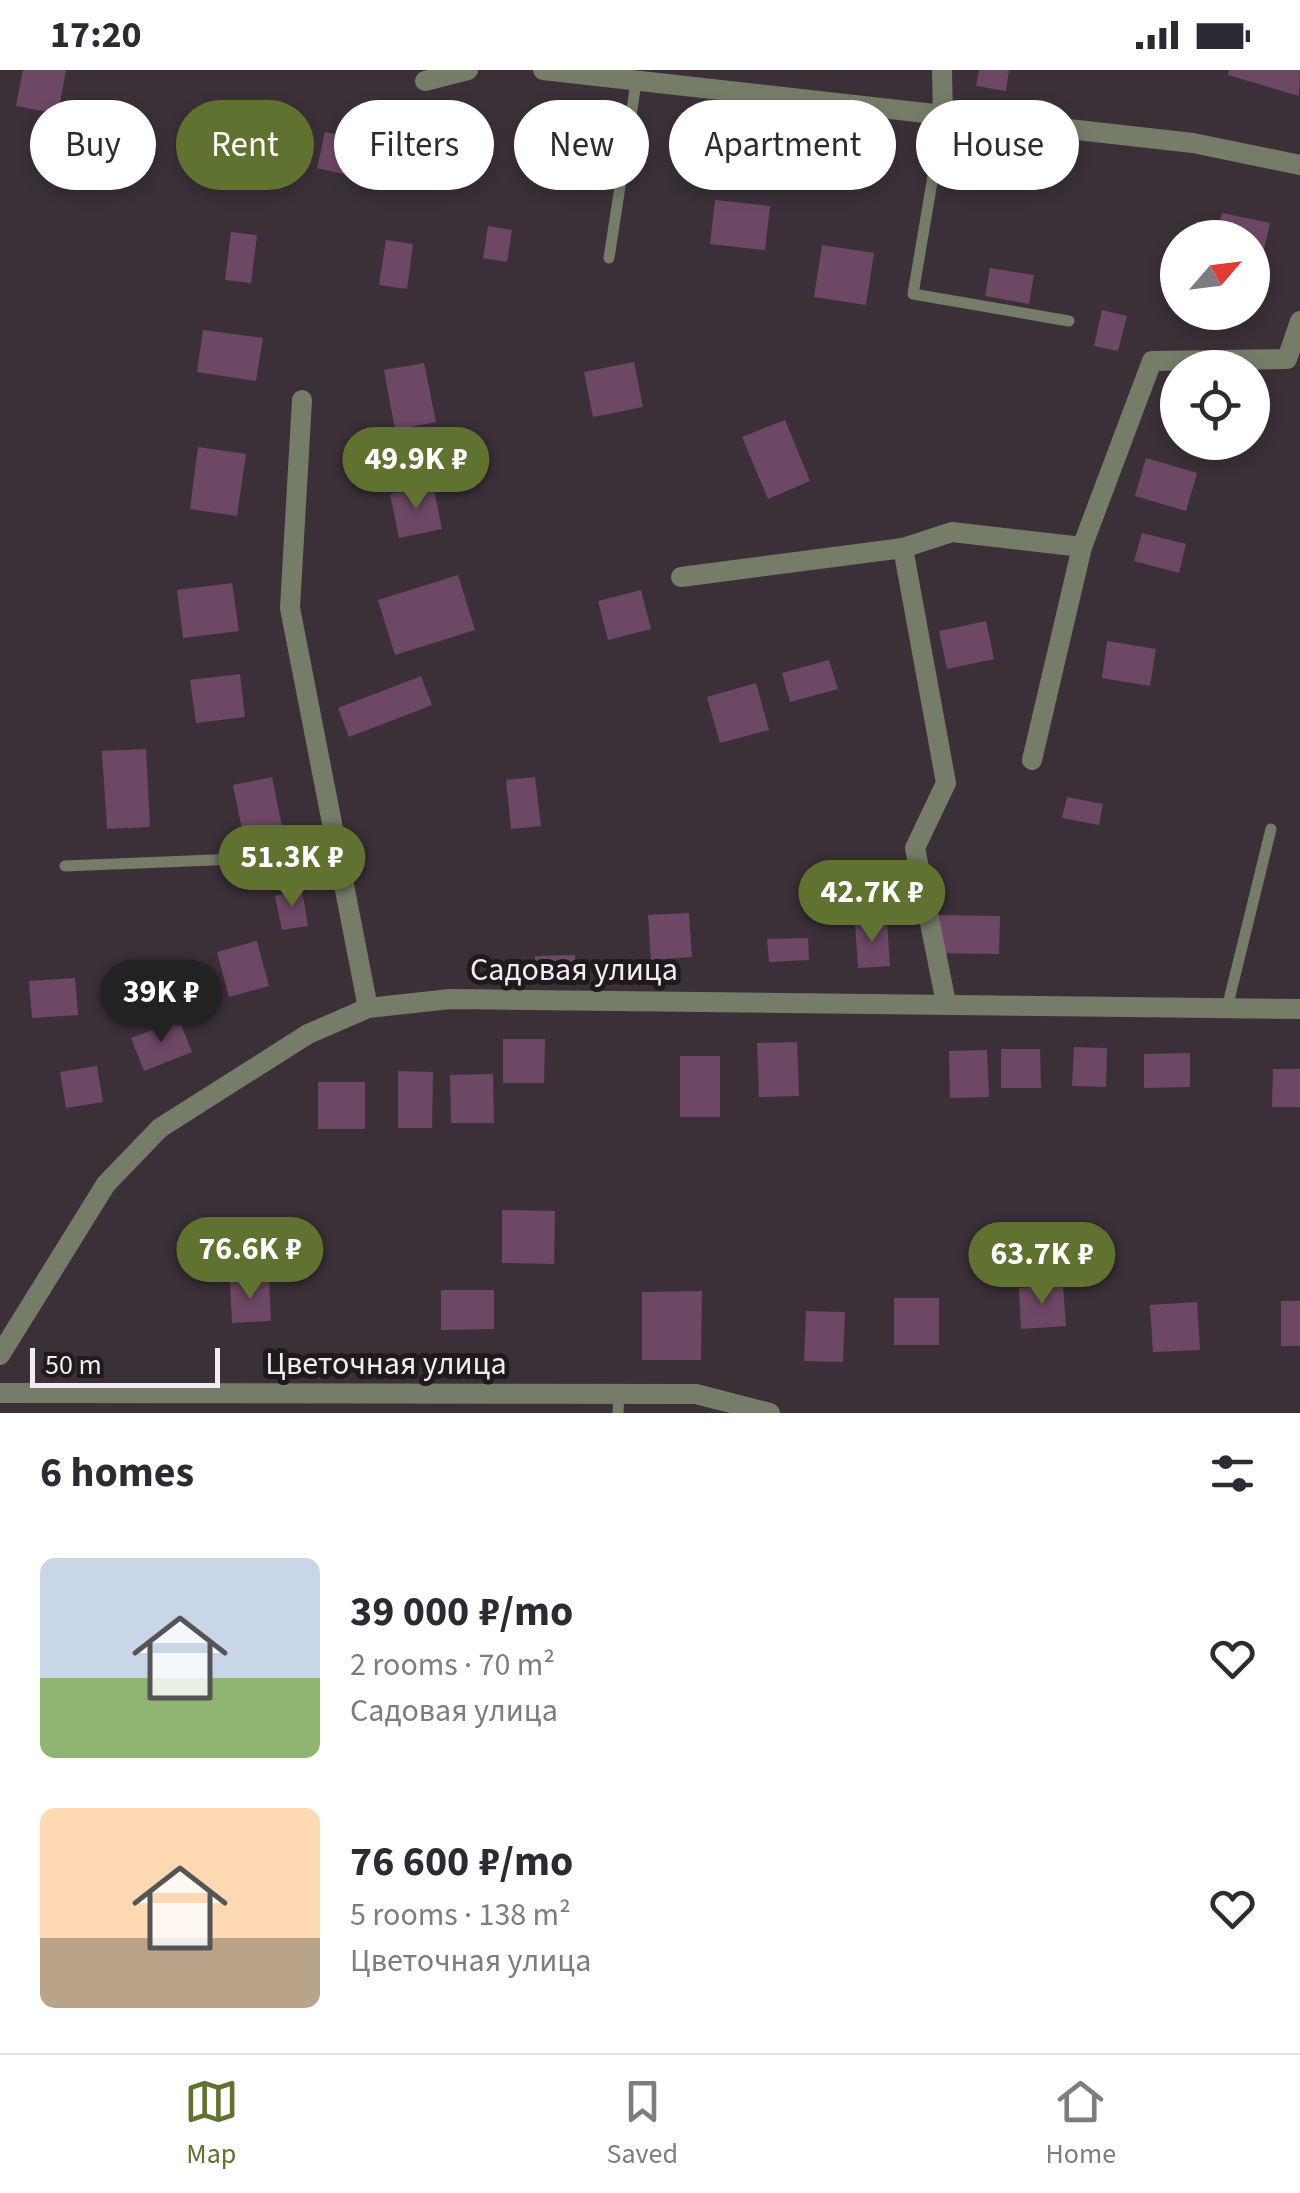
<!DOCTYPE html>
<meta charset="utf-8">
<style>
:root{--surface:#fff;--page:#f2f2f3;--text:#2b2b33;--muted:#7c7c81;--line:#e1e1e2;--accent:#60722f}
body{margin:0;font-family:"Source Sans 3",sans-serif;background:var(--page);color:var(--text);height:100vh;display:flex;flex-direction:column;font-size:38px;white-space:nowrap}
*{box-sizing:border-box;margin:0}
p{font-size:32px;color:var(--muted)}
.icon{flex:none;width:55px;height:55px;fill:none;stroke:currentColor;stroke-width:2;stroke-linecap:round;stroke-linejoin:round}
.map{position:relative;height:1343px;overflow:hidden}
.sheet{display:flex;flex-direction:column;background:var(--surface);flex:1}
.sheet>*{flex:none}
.guide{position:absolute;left:30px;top:30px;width:1240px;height:90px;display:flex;gap:20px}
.needle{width:65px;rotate:62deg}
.tools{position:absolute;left:1160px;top:150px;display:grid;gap:20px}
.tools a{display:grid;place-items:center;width:110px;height:110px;border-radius:50%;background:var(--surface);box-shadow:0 5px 15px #0003;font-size:50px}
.scale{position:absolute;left:30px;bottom:25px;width:190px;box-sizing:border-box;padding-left:10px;border:5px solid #f3ecf1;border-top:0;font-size:28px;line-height:35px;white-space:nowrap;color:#f3ecf1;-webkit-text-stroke:8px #1f1a1d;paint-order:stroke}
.price{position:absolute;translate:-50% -85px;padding:0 22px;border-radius:35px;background:var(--accent);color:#fff;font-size:32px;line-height:65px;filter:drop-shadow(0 2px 5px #0008)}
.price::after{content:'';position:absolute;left:50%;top:60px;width:30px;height:22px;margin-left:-15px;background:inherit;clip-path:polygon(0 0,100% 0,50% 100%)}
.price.current{background:#222;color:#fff}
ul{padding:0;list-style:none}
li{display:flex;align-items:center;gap:30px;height:250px;padding:0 40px}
li span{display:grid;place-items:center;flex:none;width:280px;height:200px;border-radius:15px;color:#555}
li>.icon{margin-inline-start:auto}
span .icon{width:120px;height:120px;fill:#fffc;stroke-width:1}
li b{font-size:42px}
h2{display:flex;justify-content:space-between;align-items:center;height:120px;padding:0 40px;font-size:42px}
.chip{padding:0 35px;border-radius:45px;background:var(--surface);box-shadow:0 5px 15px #0003;font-size:35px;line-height:90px}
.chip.current{background:var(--accent);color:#fff}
.status{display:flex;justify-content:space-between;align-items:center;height:70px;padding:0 50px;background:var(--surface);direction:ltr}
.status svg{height:28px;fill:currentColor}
.tab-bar{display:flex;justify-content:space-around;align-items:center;height:140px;border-top:2px solid var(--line);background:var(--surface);font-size:28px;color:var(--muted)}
.tab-bar a{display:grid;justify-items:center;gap:5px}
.tab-bar .current{color:var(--accent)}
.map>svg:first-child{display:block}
.building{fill:#6d4865}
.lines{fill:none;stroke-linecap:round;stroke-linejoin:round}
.lane{stroke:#757c68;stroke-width:11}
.street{stroke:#757c68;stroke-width:20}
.labels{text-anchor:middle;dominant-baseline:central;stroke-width:10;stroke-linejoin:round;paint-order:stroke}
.street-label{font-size:32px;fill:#f3ecf1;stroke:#1f1a1d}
</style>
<div class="status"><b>17:20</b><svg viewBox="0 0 49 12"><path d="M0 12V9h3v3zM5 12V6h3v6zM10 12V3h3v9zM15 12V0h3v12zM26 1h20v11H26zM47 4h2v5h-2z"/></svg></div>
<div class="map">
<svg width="1300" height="1343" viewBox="0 0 1300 1343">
<rect width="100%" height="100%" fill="#3b3038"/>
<g class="building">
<path d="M23,0h43l-8,44 -42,-8z"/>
<path d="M979,0h30l-3,21 -30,-5z"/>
<path d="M1229,0h71l-1,26 -71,-21z"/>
<path d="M325,62l44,10 -8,36 -44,-10z"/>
<path d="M715,130l55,6 -5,44 -55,-6z"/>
<path d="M1222,143l48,10 -7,31 -11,-2v-14h-36z"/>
<path d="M488,156l24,4 -5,32 -24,-4z"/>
<path d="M231,162l26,3 -6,48 -26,-3z"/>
<path d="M386,170l27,4 -6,45 -28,-4z"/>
<path d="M822,175l52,8 -8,52 -52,-8z"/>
<path d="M990,198l44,7 -5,29 -44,-8z"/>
<path d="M1102,240l25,6 -9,35 -24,-5z"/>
<path d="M203,260l60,8 -7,43 -59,-9z"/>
<path d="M634,292l9,45 -50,10 -9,-45z"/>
<path d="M424,293l12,59 -41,8 -11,-60z"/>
<path d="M1176,307h2v45l-12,-3z"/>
<path d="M785,350l25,61 -42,18 -26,-62z"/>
<path d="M479,374l7,28 -38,9 -7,-29z"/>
<path d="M198,377l48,7 -9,62 -47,-7z"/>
<path d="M1146,388l51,15 -11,38 -51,-15z"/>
<path d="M433,415l9,44 -43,9 -9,-44z"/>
<path d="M1142,463l44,11 -7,29 -45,-12z"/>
<path d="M458,505l17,55 -80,25 -17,-55z"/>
<path d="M232,513l7,48 -56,7 -6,-48z"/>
<path d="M641,520l10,39 -43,11 -10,-39z"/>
<path d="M986,551l8,38 -47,10 -8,-38z"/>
<path d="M1107,571l49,8 -6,37 -48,-8z"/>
<path d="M829,590l9,29 -48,13 -8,-29z"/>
<path d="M240,604l5,43 -49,6 -6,-43z"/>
<path d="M421,606l11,29 -83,32 -11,-29z"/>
<path d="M756,613l13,47 -49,13 -13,-46z"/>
<path d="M146,679l4,78 -43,2 -5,-78z"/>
<path d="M272,707l12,59 -39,8 -12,-59z"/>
<path d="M535,707l6,49 -30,3 -5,-49z"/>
<path d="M1067,727l36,7 -4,21 -37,-7z"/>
<path d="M302,820l6,36 -26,4 -7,-34z"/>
<path d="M689,843l3,44 -41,3 -3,-45z"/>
<path d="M938,845l62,1 -1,38 -62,-1z"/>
<path d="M887,852l3,44 -32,2 -3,-45z"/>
<path d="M808,868l1,22 -40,2 -2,-23z"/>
<path d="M257,871l12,45 -40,11 -12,-45z"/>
<path d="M575,885v24h-40v-23z"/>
<path d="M75,908l3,37 -46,3 -3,-37z"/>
<path d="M179,950l13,32 -48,19 -13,-33z"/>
<path d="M503,969h42l-1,44h-41z"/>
<path d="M797,972l2,54 -40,1 -2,-54z"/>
<path d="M1074,977l33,1 -1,39 -34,-1z"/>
<path d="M1001,979h39l1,39h-40z"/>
<path d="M987,980l2,47 -39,1 -1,-47z"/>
<path d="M1190,983v34l-46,1v-34z"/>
<rect x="680" y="986" width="40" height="61"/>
<path d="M97,996l6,36 -37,6 -6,-36z"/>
<path d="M1273,999h27v38h-28z"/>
<path d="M398,1001l35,1 -1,56h-34z"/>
<path d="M493,1004l1,49h-43l-1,-48z"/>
<rect x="318" y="1012" width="47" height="47"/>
<path d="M502,1140l53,1 -1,53 -52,-1z"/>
<path d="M269,1210l2,41 -39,2 -2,-41z"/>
<path d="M1063,1215l3,41 -45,3 -2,-41z"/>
<path d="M441,1220h53v39l-53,1z"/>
<path d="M702,1221l-1,69h-59v-68z"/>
<rect x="894" y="1228" width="45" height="47"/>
<rect x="1281" y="1231" width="19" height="45"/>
<path d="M1197,1232l3,48 -47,2 -3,-47z"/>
<path d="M806,1241l39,1 -2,50 -39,-1z"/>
</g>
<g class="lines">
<g class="lane">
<path d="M943,47l-30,177 156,27"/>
<path d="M609,188l27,-175"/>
<path d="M65,796l273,-11"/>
<path d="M1227,938l44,-179"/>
<path d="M618,1343l1,-20"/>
</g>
<g class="street">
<path d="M543,0l650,73 107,22"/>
<path d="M942,0l1,47"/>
<path d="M425,11l43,-11"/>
<path d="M302,330l-12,208 78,400"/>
<path d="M681,507l222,-29"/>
<path d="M1032,690l50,-213"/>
<path d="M946,933l-31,-155 31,-65 -43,-235 49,-16 130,15 70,-186 135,-2 13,-38"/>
<path d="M0,1285l106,-171 54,-56 148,-94 60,-26 82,-9 850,10"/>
<path d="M0,1323l696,1 74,19"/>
</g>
</g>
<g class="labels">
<g class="street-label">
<text x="574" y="900">Садовая улица</text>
<text x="386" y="1294">Цветочная улица</text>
</g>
</g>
</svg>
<div class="tools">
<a><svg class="needle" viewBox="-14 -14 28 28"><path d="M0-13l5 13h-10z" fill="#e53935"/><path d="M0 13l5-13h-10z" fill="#7c7c81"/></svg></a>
<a><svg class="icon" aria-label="locate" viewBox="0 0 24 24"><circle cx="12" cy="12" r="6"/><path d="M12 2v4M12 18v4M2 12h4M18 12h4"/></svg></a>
</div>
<div class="scale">50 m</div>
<b class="price" style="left:416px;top:442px">49.9K ₽</b>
<b class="price" style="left:292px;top:840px">51.3K ₽</b>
<b class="price" style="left:872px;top:875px">42.7K ₽</b>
<b class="price current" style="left:161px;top:975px">39K ₽</b>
<b class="price" style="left:250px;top:1232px">76.6K ₽</b>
<b class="price" style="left:1042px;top:1237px">63.7K ₽</b>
<div class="guide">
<a class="chip">Buy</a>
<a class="chip current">Rent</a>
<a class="chip">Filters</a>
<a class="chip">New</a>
<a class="chip">Apartment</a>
<a class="chip">House</a>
</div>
</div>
<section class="sheet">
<h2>6 homes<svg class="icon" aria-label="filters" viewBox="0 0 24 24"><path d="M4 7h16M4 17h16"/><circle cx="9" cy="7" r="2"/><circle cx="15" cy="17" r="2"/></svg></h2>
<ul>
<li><span style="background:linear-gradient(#c9d6e8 60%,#8fb573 0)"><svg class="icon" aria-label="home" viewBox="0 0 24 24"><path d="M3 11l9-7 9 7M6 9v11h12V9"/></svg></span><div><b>39 000 ₽/mo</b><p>2 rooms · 70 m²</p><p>Садовая улица</p></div><svg class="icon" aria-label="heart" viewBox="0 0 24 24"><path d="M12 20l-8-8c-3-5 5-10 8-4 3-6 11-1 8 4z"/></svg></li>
<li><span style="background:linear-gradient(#ffd9b3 65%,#b9a48a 0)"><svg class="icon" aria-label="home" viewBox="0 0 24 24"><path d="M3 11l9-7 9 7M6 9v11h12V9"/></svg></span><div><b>76 600 ₽/mo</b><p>5 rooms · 138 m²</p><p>Цветочная улица</p></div><svg class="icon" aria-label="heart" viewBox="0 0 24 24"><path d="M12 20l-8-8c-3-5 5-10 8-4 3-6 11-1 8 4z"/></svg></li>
</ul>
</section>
<nav class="tab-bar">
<a class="current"><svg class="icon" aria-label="map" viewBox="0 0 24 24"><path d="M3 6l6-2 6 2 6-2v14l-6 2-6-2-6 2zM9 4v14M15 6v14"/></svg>Map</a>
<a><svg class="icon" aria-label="saved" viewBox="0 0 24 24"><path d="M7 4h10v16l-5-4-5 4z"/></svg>Saved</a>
<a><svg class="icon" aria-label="home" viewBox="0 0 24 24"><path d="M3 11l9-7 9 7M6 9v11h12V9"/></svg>Home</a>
</nav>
